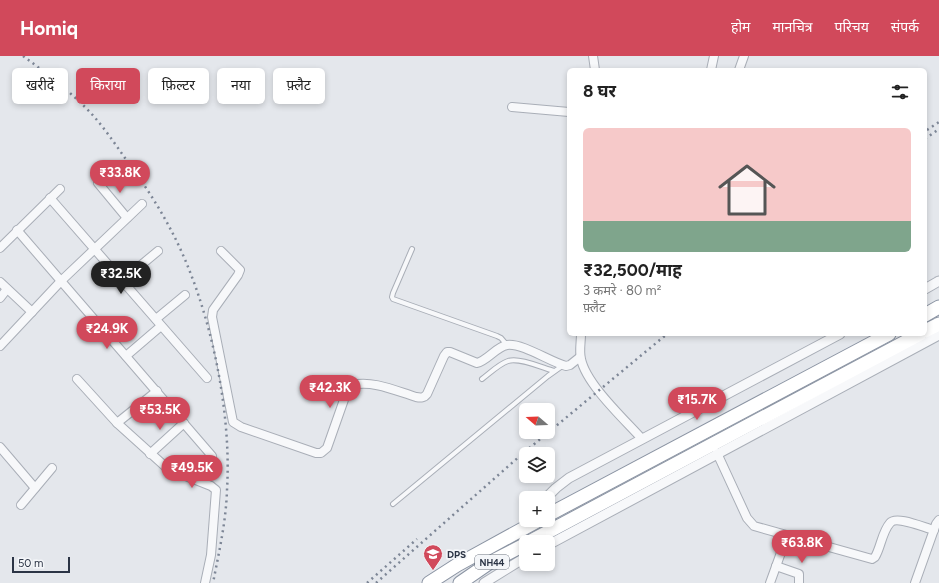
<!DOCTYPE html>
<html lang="hi">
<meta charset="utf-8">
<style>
:root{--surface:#fff;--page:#f6f6f6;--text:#222;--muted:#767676;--accent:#d1495b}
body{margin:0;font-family:Figtree,"Noto Sans Devanagari",sans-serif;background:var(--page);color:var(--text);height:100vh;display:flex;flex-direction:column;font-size:15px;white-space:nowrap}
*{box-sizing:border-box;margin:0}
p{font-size:13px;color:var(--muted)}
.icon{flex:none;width:22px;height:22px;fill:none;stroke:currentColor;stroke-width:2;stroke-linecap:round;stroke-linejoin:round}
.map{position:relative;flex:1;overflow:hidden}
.details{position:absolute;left:567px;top:12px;width:360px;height:268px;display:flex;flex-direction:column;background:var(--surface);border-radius:6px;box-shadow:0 2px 6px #0003}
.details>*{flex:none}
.hud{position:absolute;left:12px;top:12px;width:380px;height:36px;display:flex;gap:8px}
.needle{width:26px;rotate:289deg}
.fabs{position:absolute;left:519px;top:347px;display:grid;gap:8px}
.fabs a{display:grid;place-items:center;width:36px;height:36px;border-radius:6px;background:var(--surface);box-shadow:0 2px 6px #0003;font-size:20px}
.scale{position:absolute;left:12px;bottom:10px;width:58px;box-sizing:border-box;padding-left:4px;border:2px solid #2b3445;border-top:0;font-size:11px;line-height:14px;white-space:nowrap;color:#2b3445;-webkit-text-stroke:3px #f4f6f9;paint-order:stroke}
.price{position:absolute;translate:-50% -34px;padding:0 9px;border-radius:14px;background:var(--accent);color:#fff;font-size:13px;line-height:26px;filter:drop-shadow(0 1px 2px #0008)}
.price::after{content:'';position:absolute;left:50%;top:24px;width:12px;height:9px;margin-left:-6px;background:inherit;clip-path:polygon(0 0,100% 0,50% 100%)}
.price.on{background:#222;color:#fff}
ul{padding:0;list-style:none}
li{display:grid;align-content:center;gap:8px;height:212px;padding:0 16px}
li span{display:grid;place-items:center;height:124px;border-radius:6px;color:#555}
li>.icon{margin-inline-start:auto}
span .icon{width:72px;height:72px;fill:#fffc;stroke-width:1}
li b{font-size:17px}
h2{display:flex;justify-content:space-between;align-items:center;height:48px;padding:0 16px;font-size:17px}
.pill{padding:0 14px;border-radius:6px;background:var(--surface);box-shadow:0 2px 6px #0003;font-size:14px;line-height:36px}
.pill.on{background:var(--accent);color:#fff}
header{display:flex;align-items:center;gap:24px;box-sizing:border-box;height:56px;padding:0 20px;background:var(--accent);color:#fff}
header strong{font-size:19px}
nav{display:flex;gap:22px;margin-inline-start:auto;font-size:14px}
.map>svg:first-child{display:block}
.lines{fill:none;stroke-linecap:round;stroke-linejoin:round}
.service-casing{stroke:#a9aeb7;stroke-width:6}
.minor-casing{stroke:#a9aeb7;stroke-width:10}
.tertiary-casing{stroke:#a9aeb7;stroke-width:11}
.trunk-casing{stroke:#8b94a3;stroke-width:15}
.service{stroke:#f7f8fa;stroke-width:4}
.minor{stroke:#f7f8fa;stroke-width:8}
.tertiary{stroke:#f7f8fa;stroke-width:9}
.trunk{stroke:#fff;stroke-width:13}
.rail{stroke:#7d8696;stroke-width:2.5;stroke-dasharray:2 4;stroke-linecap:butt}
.labels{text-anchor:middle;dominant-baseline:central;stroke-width:3.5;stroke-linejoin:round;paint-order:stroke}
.shield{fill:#f4f6f9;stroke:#676e7b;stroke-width:1}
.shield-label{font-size:9px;font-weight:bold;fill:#2b3445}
.poi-label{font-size:10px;font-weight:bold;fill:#2b3445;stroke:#f4f6f9;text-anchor:start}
</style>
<header>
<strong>Homiq</strong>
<nav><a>होम</a><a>मानचित्र</a><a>परिचय</a><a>संपर्क</a></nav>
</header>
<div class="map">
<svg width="939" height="527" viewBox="0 0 939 527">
<rect width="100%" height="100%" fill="#e4e7ec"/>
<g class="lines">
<g class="service-casing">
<g id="service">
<path d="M412,193l-19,44 -1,4 1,2 104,37 4,2 6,7"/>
<path d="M482,323c8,-6 17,-15 26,-18 11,-4 35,7 46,10"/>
<path d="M393,448l155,-128 14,-10"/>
</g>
</g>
<g class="minor-casing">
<g id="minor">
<path d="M593,0l2,14"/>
<path d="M711,14l3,-14"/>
<path d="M739,14l5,-14"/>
<path d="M512,51l57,5"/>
<path d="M98,127l29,35"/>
<path d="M50,142l157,180"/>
<path d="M17,174l44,51 81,-77"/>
<path d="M0,192l60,-59"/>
<path d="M221,195l19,19 -2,5 -25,35 -1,7 21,105 8,5 75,26h5l6,-5 19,-54 6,-9c21,-5 44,6 64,12 5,1 8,1 11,-3l17,-38 3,-4h3l27,11c11,-3 19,-16 30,-18 16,-2 43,17 59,21l4,-1 10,-8"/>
<path d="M122,225l36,-30"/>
<path d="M0,226l32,30"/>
<path d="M0,242l7,-9"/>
<path d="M156,263l29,-24"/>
<path d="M581,278c0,8 -2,17 0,25 5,25 43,60 61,80"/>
<path d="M0,290l61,-65 151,175"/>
<path d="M126,300l35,-30"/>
<path d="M77,323l40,44 40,-32"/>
<path d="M117,367l51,46 43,17 5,4 -5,65 -6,28"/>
<path d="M0,391l35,41"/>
<path d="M717,397l30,65 7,8 118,33 3,-2c6,-10 7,-25 15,-34 6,-8 35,5 44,7"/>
<path d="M150,398l34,-31"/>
<path d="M21,449l31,-37"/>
<path d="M776,510l23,8v9"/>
<path d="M770,527l17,-47"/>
<path d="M915,527l21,-59 3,-4"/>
</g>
</g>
<g class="tertiary-casing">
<g id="tertiary">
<path d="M925,233l14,-8"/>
<path d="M546,442l10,-10 13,-10 271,-144"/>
<path d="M548,489l391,-210"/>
<path d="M484,527l42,-26"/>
</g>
</g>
<g class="trunk-casing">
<g id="trunk">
<path d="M925,259l14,-8"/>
<path d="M925,275l14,-7"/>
<path d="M548,459l341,-181"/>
<path d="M529,486l391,-208"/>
<path d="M429,527l28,-18 82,-45"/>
<path d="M460,527l29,-20 37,-19"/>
</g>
</g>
<use href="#service" class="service"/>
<use href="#minor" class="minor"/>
<use href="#tertiary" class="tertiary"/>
<use href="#trunk" class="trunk"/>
<g class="rail">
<path d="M23,0c22,16 44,33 63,52 15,15 27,33 39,50 17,23 33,47 46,72 38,72 61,178 56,260 -1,32 -8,62 -14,93"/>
<path d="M927,74l12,-8"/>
<path d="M925,83l14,-10"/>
<path d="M367,527l50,-44"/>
<path d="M376,527l145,-128 146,-121"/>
</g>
</g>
<defs>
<g id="school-pin" transform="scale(1)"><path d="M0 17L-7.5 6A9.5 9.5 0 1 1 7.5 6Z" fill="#d1495b" stroke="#f4f6f9"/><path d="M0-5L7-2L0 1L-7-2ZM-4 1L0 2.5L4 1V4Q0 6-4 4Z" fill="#fff"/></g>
</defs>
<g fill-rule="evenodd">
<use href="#school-pin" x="433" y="498"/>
</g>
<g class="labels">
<rect class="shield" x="475" y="499" width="34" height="14" rx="3"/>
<g class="shield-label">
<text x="492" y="506">NH44</text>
</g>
<g class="poi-label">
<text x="447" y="498">DPS</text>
</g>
</g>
</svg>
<div class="fabs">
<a><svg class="needle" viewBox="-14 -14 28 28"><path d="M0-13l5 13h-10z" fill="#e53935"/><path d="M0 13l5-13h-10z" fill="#767676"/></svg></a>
<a><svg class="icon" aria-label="layers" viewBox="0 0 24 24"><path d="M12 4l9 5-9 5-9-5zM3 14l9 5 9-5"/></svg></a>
<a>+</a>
<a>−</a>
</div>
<div class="scale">50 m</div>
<b class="price" style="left:120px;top:138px">₹33.8K</b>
<b class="price on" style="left:121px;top:239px">₹32.5K</b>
<b class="price" style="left:107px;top:294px">₹24.9K</b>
<b class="price" style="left:330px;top:353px">₹42.3K</b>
<b class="price" style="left:697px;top:365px">₹15.7K</b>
<b class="price" style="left:160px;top:375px">₹53.5K</b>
<b class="price" style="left:192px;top:433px">₹49.5K</b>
<b class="price" style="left:802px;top:508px">₹63.8K</b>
<div class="hud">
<a class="pill">खरीदें</a>
<a class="pill on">किराया</a>
<a class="pill">फ़िल्टर</a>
<a class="pill">नया</a>
<a class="pill">फ़्लैट</a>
</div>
<section class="details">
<h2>8 घर<svg class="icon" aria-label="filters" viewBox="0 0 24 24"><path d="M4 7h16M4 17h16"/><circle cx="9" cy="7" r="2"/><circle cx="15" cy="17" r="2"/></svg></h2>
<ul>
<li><span style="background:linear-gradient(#f6c9c9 75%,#7fa58c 0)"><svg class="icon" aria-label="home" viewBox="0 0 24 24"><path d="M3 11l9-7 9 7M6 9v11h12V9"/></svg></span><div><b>₹32,500/माह</b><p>3 कमरे · 80 m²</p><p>फ़्लैट</p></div></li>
</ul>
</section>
</div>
